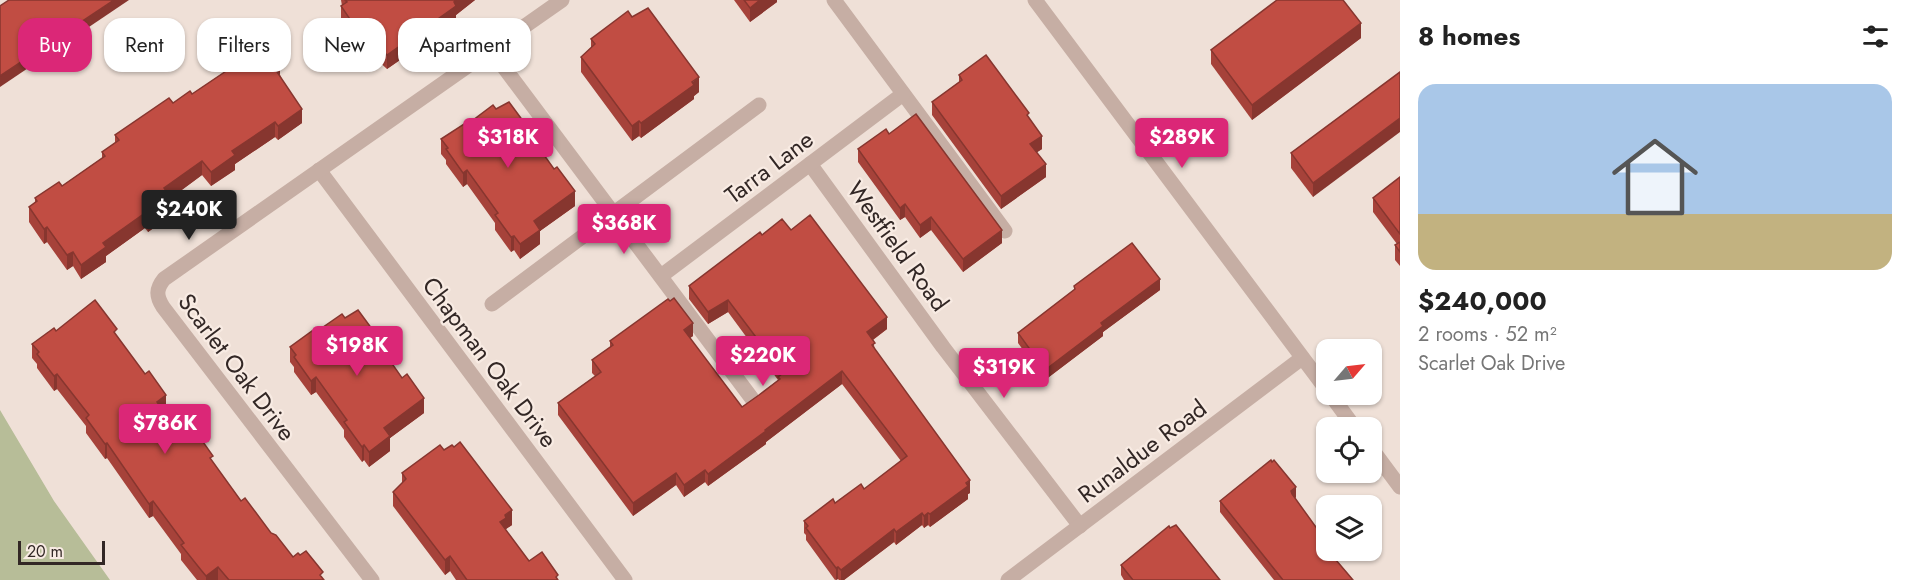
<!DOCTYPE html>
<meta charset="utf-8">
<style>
:root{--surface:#fff;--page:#f6f6f6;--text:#222;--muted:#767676;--line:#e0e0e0;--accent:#db2777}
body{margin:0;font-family:Jost,sans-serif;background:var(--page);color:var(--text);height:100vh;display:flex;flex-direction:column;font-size:22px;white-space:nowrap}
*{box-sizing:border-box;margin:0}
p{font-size:20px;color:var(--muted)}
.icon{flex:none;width:33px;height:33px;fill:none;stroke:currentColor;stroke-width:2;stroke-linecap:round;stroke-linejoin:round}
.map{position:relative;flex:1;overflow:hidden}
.sheet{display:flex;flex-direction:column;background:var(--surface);width:510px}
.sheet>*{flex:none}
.banner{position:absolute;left:18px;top:18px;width:570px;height:54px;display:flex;gap:12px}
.needle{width:39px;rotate:62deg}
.buttons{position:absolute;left:1316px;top:339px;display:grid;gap:12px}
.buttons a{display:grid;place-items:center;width:66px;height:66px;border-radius:12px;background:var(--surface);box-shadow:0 2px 4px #0004;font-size:30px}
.scale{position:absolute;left:18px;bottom:15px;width:87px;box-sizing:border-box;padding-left:6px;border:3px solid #322725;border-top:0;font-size:16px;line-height:21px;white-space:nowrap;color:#322725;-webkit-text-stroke:4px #f8ebe3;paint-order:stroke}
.price{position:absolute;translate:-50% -51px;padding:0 14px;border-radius:6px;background:var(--accent);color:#fff;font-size:20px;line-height:39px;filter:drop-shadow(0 2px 3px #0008)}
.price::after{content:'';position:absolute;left:50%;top:36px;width:18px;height:14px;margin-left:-9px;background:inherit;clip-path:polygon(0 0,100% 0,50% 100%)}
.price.selected{background:#222;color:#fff}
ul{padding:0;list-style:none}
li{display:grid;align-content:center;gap:12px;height:318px;padding:0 18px}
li+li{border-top:2px solid var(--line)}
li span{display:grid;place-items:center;height:186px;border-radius:18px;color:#555}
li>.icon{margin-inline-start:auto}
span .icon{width:108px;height:108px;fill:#fffc;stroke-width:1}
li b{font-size:26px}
h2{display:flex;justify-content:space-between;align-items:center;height:72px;padding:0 18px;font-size:26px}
.chip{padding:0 21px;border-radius:18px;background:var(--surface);box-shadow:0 2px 4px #0004;font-size:21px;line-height:54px}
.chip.selected{background:var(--accent);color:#fff}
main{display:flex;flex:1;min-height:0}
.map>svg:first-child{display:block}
.green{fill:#b7bd98}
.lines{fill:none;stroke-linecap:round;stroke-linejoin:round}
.minor{stroke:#c6aea4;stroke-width:15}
.tertiary{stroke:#c6aea4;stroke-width:15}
.wall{fill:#a6423a}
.shaded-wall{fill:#87362f}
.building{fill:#c14d43;stroke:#87362f;stroke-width:1.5}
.labels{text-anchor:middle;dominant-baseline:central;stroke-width:4.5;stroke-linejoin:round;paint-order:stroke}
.street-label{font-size:24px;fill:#322725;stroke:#f8ebe3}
</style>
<main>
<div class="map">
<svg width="1400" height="580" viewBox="0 0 1400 580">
<rect width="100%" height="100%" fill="#efe0d7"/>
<path class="green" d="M0,410l54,91 56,79h-110z"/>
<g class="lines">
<g class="minor">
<path d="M834,0l171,231"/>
<path d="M491,50l262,350"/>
<path d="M810,164l133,183 137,179"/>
<path d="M319,170l306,410"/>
<path d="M661,276l242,-182"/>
<path d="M492,304l267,-199"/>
<path d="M372,580l-209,-273c-7,-11 -7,-18 1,-28l398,-279"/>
<path d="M1008,580l294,-222"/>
</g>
<g class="tertiary">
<path d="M1035,0l291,389"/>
<path d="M1330,394l25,34"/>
<path d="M1371,448l29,39"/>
</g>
</g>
<g class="wall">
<path d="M341,0h134l-19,15v6l-69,48 -13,-12 -6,4 -27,-40v-15h1z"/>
<path d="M734,0h43v2l-27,20z"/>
<path d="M632,17l67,75 -5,4v3l-53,39 -2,-2 -7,5 -51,-69v-15l10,-9v-9z"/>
<path d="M1361,38l-109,82 -41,-56v-14z"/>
<path d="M232,60l48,15 22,48 -24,17 -3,-3 -40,27v6l-24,16 -9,-11 -31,23 1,17 -24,17 -3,-4 -39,28v6l-25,17 -8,-13 -6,4 -20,-28 -3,2 -15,-22v-15l6,-4v-5l27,-12 40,-28v-6l13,-9v-8l58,-32 19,-9 40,-27z"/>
<path d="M1400,72l-87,125 -22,-29v-15z"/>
<path d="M959,75l70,43 13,31 -5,3 9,25 -45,32 -69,-94v-13l27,-20z"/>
<path d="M496,109l30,22 49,75 -35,25v13l-20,15 -6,-9 -3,2 -16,-22v-7l-28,-39 -4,3 -17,-23v-4l-5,-6v-15z"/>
<path d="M889,134l113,109 -39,29 -32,-42 -11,8 -15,-21 -5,3 -42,-58v-13z"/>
<path d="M1400,177v89l-5,-6v-15l2,-1 -24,-32v-14z"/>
<path d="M791,230l96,99 -14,11 2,10 95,143 -2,1v5l-38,28 -2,-2 -4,3 -2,-3 -26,20 -2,-3 -50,38h-5l-1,-1 -3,1 -29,-40v-5l-2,-2v-12l31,-18 29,-14 37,-28 -59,-77 -76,58v2l-58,42 -3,-4 -21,15 -8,-12 -43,31 -75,-101v-12l37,-27 -3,-3v-13l18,-13v-6l83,-5 -3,2 52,69 17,-12 19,-15 -50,-68 -20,12 -19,-25v-13l73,-51z"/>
<path d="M1074,286l86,4 -57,42v4l-58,44 -27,-37v-10l56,-43z"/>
<path d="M345,318l30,21 49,74 -34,25v13l-21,16 -5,-7 -2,2 -18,-25v-7l-28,-38 -5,3 -17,-23v-5l-4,-5v-15z"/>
<path d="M56,331l61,5 49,73 -2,2 19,30 30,22 28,38 52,56 31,23h-127l-16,-20v-6l-28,-38 -4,2 -42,-60 -2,1 -19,-26v-7l-29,-37 -3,2 -17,-23v-4l-5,-6v-14z"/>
<path d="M444,450l68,75 -6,4v2l23,30 29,19h-102l-6,-9 -5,4 -52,-69v-14l9,-9v-10z"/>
<path d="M1296,497l-1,2 38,57 20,24h-79l-54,-68v-11z"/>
<path d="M1121,565l99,15h-96l-3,-5z"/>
</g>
<g class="shaded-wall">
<path d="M114,0h15l-129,87v-11z"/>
<path d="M456,0h19l-19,15v6l-69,48v-14z"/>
<path d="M760,0h17v2l-27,20v-14z"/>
<path d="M1361,23v15l-109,82v-15z"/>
<path d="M374,42v15l-6,4v-15z"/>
<path d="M280,61v15l-7,-10z"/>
<path d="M699,77v15l-5,4v3l-53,39v-15z"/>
<path d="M302,109v14l-24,17v-14z"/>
<path d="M1400,118v14l-87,65v-14z"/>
<path d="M639,121v15l-7,5v-15z"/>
<path d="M275,122v15l-40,27v6l-24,16v-14l21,-21z"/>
<path d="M1042,136v13l-12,8v-13z"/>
<path d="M202,161v14l-38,28v-15z"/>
<path d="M1046,164v13l-45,32v-13z"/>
<path d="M467,170v14l-4,3v-14z"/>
<path d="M575,191v15l-35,25v13l-20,15v-15l14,-23z"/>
<path d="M172,200v15l-24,17v-15z"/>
<path d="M905,204v13l-5,3v-12z"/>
<path d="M145,213v15l-39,28v6l-25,17v-14l22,-22z"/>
<path d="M931,217v13l-11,8v-13z"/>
<path d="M47,227v15l-3,2v-15z"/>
<path d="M1002,230v13l-39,29v-13z"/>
<path d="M514,236v14l-3,2v-15z"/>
<path d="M73,252v14l-6,4v-15z"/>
<path d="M1160,279v11l-57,42v4l-58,44v-10l56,-47z"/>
<path d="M728,300v12l-20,12v-12z"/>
<path d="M887,317v12l-20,15v-12z"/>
<path d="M693,323v13l-9,6v-12z"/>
<path d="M842,371v13l-76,58v2l-58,42v-12z"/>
<path d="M57,374v15l-3,2v-15z"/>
<path d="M316,377v15l-5,3v-14z"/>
<path d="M166,395v14l-9,7v-14z"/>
<path d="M424,398v15l-34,25v13l-21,16v-15l15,-24z"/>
<path d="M107,443v15l-2,1v-15z"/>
<path d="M364,445v15l-2,2v-15z"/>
<path d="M705,470v12l-21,15v-12z"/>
<path d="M676,473v12l-43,31v-13z"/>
<path d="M970,480v13l-2,1v5l-38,28v-13z"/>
<path d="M1296,487v10l-5,5v-11z"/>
<path d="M153,501v15l-4,2v-14z"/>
<path d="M512,510v15l-6,4v3l-6,-10 5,-7z"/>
<path d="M922,513v12l-26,20v-13z"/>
<path d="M928,513v12l-4,3v-12z"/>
<path d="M894,529v13l-50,38h-3v-10z"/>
<path d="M450,556v15l-5,4v-15z"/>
<path d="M218,567v13h-12v-4z"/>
<path d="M838,567v12l-2,1v-12z"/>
</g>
<g class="building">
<path d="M9,0h105l-114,76v-70z"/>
<path d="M345,0h111l-2,2 2,4 -69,49 -13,-13 -6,4 -27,-40 6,-4z"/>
<path d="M744,0h16l-10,8z"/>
<path d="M1277,0h66l18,23 -109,82 -41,-55z"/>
<path d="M648,8l51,69 -7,5 2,3 -53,38 -2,-2 -7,5 -51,-69 14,-13 -4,-5 37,-28 4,6z"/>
<path d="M266,41l14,20 -7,5 29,43 -24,17 -3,-4 -43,29 3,4 -24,17 -9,-11 -38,27 8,12 -24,17 -3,-4 -42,30 3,4 -25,18 -8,-13 -6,3 -20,-28 -3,2 -15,-22 8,-6 -2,-3 24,-16 3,4 43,-30 -3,-4 17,-12 -4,-5 54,-37 4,5 17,-12 2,3 43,-29 -3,-5 25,-16 2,2z"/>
<path d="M986,55l43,58 -2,2 15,21 -12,8 16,20 -45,32 -69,-94 30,-22 -3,-5z"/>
<path d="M1400,72v46l-87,65 -22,-30z"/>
<path d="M509,102l17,23 -2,2 30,42 3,-2 18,24 -41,30 6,9 -20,14 -6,-8 -3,1 -16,-22 3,-2 -31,-43 -4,3 -17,-24 2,-1 -7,-9 23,-15 1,2 28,-21 3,4z"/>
<path d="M916,114l86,116 -39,29 -32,-42 -11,8 -15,-21 -5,4 -42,-59 28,-20 3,5z"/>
<path d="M1400,177v57l-27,-36z"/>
<path d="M810,215l77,102 -20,15 8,11 -3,2 98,135 -4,3 2,3 -38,28 -2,-1 -4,3 -2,-3 -26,19 -2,-3 -53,41 -3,-3 -2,1 -30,-40 2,-2 -4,-5 29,-22 2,4 26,-19 3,5 43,-33 -65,-85 -77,59 1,1 -58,43 -3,-4 -21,15 -8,-12 -43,30 -75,-100 43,-31 -9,-12 21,-15 -3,-4 58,-42 2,2 4,-3 19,25 -9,7 58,77 17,-12 21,-16 -2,-2 5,-4 -55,-73 -20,12 -19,-26 71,-54 2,3 20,-16 9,11z"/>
<path d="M1400,242v10l-5,-7z"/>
<path d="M1132,243l28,36 -59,44 2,3 -58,44 -27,-37 57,-44 -1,-3z"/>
<path d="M95,300l22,29 -3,3 31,42 4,-3 17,24 -9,7 26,39 13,-9 17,24 -3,2 31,43 4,-3 26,35 5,2 17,22 5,-4 2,2 6,-4 17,21 -3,3 4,5h-95l-11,-13 -12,9 -5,-6 -20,-25 3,-2 -31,-42 -4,3 -42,-61 -2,1 -19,-26 3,-3 -32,-41 -3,2 -17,-22 2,-2 -7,-8 22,-16 2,3z"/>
<path d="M358,310l17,23 -3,2 30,43 5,-4 17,24 -40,30 6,8 -21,16 -5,-7 -2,2 -18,-25 3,-2 -31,-43 -5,4 -17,-24 2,-2 -6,-8 22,-16 1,3 29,-20 3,4z"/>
<path d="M460,442l52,68 -7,5 1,3 -6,4 29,39 13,-9 16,23 -2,2 2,3h-91l-17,-24 -5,4 -52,-68 13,-13 -4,-6 38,-28 4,5 8,-5 2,2z"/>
<path d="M1271,460l1,2 2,-2 22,27 -5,4 1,3 34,47v9h7l-3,3 23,27h-70l-63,-79z"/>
<path d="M1176,525l44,55h-87l-12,-15 48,-39 1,2z"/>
</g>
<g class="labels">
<g class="street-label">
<text transform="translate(769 167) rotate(-37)">Tarra Lane</text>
<text transform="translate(898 246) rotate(54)">Westfield Road</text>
<text transform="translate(490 362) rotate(53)">Chapman Oak Drive</text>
<text transform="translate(237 367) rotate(53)">Scarlet Oak Drive</text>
<text transform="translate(1142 451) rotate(-37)">Runaldue Road</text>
</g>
</g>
</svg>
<div class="buttons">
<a><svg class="needle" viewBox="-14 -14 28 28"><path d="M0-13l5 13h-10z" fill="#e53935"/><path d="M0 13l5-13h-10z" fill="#767676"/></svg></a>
<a><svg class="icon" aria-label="locate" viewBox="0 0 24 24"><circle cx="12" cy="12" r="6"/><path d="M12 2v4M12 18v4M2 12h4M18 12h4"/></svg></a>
<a><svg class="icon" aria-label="layers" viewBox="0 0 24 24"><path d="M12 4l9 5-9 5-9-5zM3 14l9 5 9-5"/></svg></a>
</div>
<div class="scale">20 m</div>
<b class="price" style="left:508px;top:169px">$318K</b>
<b class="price" style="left:1182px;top:169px">$289K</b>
<b class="price selected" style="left:189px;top:241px">$240K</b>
<b class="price" style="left:624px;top:255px">$368K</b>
<b class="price" style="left:357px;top:377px">$198K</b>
<b class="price" style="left:763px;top:387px">$220K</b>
<b class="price" style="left:1004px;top:399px">$319K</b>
<b class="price" style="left:165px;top:455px">$786K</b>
<div class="banner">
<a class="chip selected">Buy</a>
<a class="chip">Rent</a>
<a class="chip">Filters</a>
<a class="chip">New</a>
<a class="chip">Apartment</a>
</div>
</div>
<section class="sheet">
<h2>8 homes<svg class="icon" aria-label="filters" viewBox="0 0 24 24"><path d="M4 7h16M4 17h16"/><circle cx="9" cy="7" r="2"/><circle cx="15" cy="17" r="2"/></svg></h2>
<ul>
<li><span style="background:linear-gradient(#a9c7e8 70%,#c2b280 0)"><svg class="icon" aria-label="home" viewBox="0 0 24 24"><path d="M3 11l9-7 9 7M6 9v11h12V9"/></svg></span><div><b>$240,000</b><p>2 rooms · 52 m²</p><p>Scarlet Oak Drive</p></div></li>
</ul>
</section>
</main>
